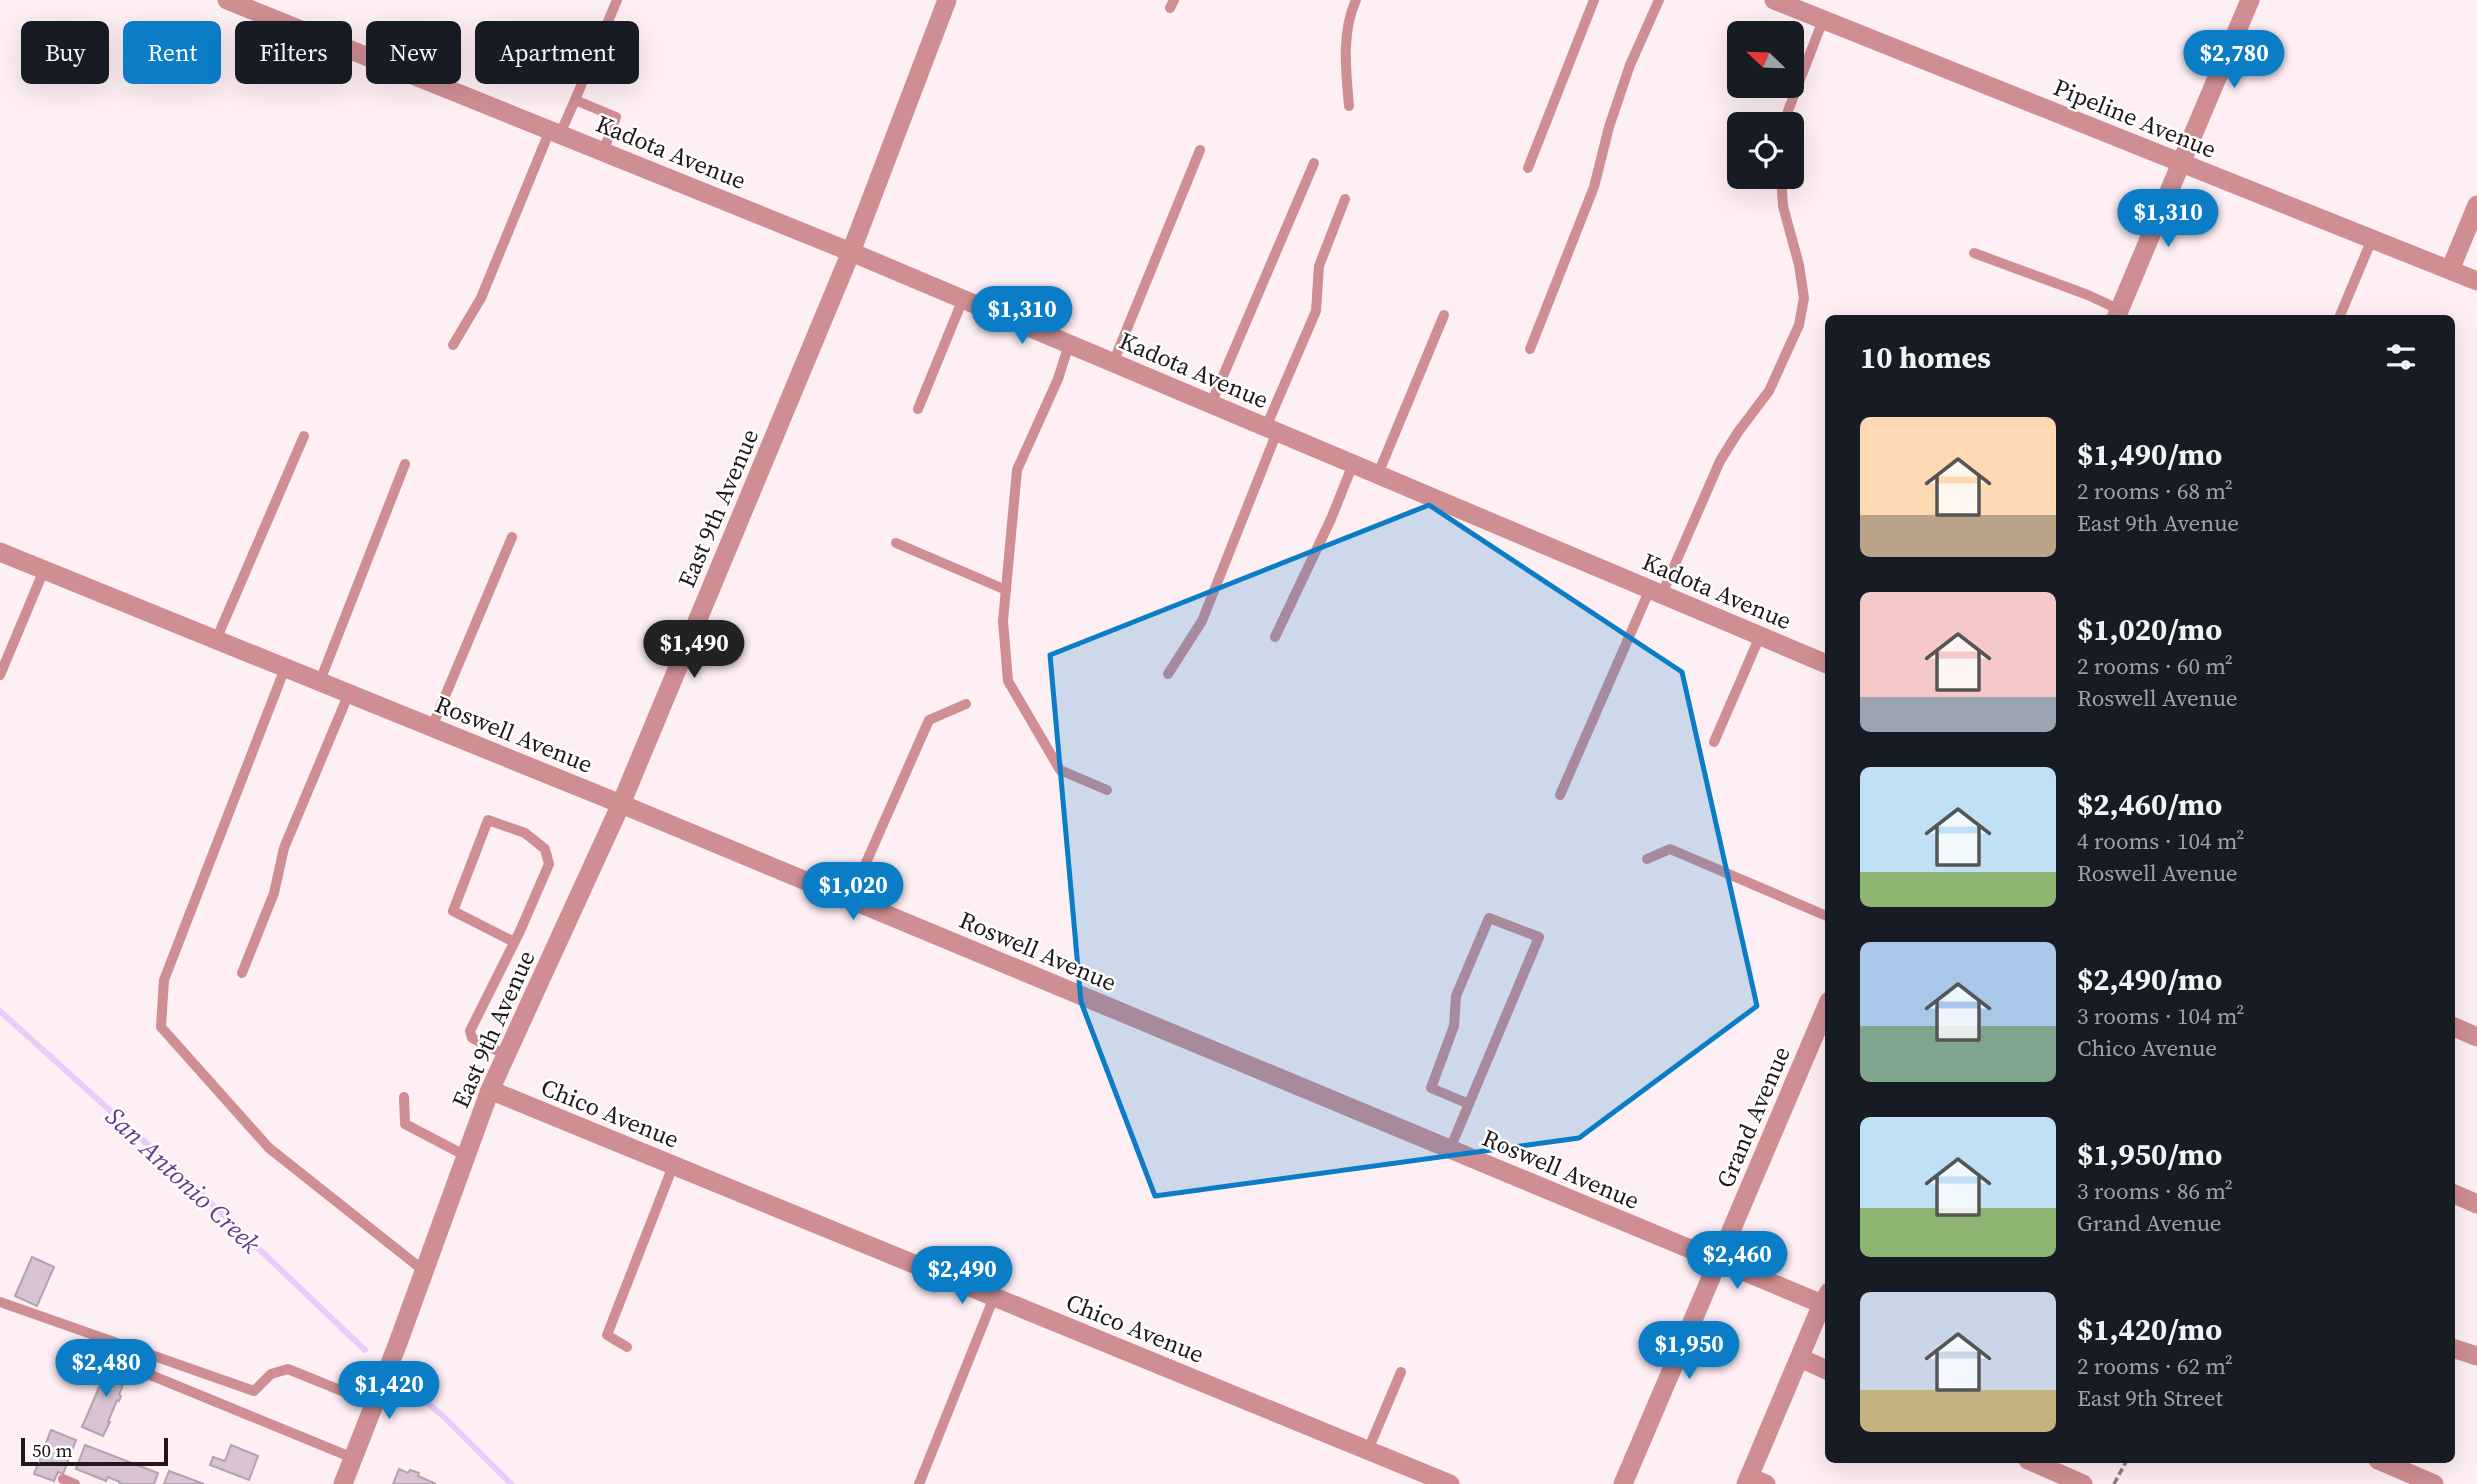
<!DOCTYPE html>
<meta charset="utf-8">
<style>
:root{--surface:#171b24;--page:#242831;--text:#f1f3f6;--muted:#9ea1a6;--accent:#0a7dc6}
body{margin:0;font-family:"Source Serif 4",serif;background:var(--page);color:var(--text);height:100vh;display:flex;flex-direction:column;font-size:26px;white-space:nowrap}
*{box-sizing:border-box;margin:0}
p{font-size:23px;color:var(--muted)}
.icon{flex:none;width:38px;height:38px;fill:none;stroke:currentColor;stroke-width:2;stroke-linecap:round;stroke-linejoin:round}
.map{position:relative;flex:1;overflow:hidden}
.side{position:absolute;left:1825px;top:315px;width:630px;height:1148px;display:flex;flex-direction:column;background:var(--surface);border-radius:10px;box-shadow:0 7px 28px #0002}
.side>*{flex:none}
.top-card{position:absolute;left:21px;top:21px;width:665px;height:63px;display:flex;gap:14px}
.needle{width:46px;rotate:293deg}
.controls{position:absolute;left:1727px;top:21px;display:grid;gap:14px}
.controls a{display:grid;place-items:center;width:77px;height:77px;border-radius:10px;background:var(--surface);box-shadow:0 7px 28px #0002;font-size:35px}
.scale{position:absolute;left:21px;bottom:18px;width:147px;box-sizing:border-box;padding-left:7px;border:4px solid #20171a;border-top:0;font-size:19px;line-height:24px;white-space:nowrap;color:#20171a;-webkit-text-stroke:5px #fff;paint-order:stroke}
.price{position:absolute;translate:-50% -60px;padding:0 16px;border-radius:24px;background:var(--accent);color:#fff;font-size:23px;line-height:46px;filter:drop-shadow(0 2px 4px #0008)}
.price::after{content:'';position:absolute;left:50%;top:42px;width:21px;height:16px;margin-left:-10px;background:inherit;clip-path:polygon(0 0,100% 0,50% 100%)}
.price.on{background:#222;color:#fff}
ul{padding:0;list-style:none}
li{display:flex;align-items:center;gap:21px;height:175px;padding:0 35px}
li span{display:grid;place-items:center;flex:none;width:196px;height:140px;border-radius:10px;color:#555}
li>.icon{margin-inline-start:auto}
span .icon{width:84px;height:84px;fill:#fffc;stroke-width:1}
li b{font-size:30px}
h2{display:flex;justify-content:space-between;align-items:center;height:84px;padding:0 35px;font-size:30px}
.chip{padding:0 24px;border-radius:10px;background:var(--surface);box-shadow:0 7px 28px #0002;font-size:24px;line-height:63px}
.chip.on{background:var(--accent);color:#fff}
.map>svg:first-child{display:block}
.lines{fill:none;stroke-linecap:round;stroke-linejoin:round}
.stream{stroke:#e8cdfc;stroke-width:6}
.building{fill:#d7c3d3;stroke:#b4a1b1;stroke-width:2}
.path{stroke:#8a7e82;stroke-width:3.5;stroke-dasharray:7 3.5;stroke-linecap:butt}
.service{stroke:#cf8e92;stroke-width:10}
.minor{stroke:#cf8e92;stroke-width:19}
.tertiary{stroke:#cf8e92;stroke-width:19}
.marked{fill:#0a7dc6;fill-opacity:0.2;stroke:#0a7dc6;stroke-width:5;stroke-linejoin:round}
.labels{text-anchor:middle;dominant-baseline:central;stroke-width:5;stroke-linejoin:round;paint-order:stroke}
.street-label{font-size:24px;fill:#20171a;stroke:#fff}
.water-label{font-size:26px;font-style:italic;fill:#6e368e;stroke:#fff}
</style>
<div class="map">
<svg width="2477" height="1484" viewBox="0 0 2477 1484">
<rect width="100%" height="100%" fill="#feeff4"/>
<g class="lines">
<g class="stream">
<path d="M0,1011l177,160 188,179"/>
<path d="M403,1382l40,34 68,68"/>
</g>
</g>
<g class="building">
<path d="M32,1257l22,10 -17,39 -22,-10z"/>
<path d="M110,1362l19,7 -10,26 2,1 -2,5 -2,-1 -9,22h2l-7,14 -21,-9z"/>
<path d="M51,1430l25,10 -13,34 -5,-2 -4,9 -20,-7z"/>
<path d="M85,1445l73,28 -4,11h-35l1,-2 -12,-5 -2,4 -30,-12z"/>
<path d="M231,1445l27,11 -9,24 -39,-15 3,-8 12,4z"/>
<path d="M399,1469l9,4 2,-3 9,3 -1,3 18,8h-43z"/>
<path d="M169,1471l35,13h-40z"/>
</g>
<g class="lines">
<path class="path" d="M2114,1484l13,-24"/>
<g class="service">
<path d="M1170,8l4,-8"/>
<path d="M575,100l42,-100"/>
<path d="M1349,106c-3,-35 -8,-73 7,-106"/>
<path d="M1786,124l2,-13 35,-91"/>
<path d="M560,134l15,-34 41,17 -13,35"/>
<path d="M1528,168l66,-168"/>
<path d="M1974,253l114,42 32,15"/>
<path d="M2339,318l33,-79"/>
<path d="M1069,344l-11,35 -41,91 -14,151 5,60 52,89 47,20"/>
<path d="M453,345l28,-47 69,-168"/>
<path d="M1530,349l64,-162 15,-60 21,-62 29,-65"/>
<path d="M1113,363l87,-213"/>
<path d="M1211,404l103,-241"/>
<path d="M918,409l45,-110"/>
<path d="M1266,427l50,-116 3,-45 26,-67"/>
<path d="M1378,474l66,-159"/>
<path d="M896,543l110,47"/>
<path d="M1662,594l58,-133 18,-29 31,-41 30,-66 5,-27 -5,-33 -16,-59 -2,-29"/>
<path d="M1275,637l56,-118 22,-55"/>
<path d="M216,640l88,-204"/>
<path d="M285,668l-121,312 -3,47 108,121 155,123"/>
<path d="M1168,674l34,-53 75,-189"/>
<path d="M0,675l44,-105"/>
<path d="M320,681l85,-217"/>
<path d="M432,727l80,-190"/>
<path d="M1714,742l46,-106"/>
<path d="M1560,795l90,-206"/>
<path d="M1647,859l23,-10 159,68"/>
<path d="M850,899l79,-179 37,-16"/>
<path d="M242,973l32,-80 10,-45 65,-155"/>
<path d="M506,1055l-34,-17 -2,-7 50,-100 29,-67 -4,-15 -20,-16 -37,-13 -35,91 61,31"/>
<path d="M404,1097l1,27 61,32"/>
<path d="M1450,1149l89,-212 -50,-19 -33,78 -2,30 -23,62 38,16"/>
<path d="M0,1302l254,89 17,-17 17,-5 86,35"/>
<path d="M627,1347l-20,-12 66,-169"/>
<path d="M92,1351l261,107"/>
<path d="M1368,1450l33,-78"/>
<path d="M63,1479l12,5"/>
<path d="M919,1484l75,-187"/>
</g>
<g class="minor">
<path d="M227,0l624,252 978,413"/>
<path d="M2181,163l69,-163"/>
<path d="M2450,270l27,-65"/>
<path d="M2452,1026l25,11"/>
<path d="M490,1090l960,394"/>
<path d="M2452,1193l25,11"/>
<path d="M1719,1261l103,43"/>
<path d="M2452,1348l25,8"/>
<path d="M1800,1358l29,13"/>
<path d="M2028,1460l55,24"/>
<path d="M2378,1460l56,24"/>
<path d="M1749,1477l17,7"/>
<path d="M1746,1484l76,-180 7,-12"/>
</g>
<g class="tertiary">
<path d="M1774,0l703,281"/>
<path d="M2116,318l65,-155"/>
<path d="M0,552l621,252 1098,457"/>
<path d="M343,1484l55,-141 92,-253 131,-286 230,-552 96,-252"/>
<path d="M1623,1484l206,-483"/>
</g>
</g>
<path class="marked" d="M1429,505l253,167 75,334 -178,132 -424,58 -74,-194 -31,-347z"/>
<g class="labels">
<g class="street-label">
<text transform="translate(2135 118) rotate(22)">Pipeline Avenue</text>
<text transform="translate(671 152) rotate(22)">Kadota Avenue</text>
<text transform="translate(1194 370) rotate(23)">Kadota Avenue</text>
<text transform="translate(718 508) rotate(-67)">East 9th Avenue</text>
<text transform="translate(1717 591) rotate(23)">Kadota Avenue</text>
<text transform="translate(514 734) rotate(22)">Roswell Avenue</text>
<text transform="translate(1038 951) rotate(23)">Roswell Avenue</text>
<text transform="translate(493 1029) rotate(-66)">East 9th Avenue</text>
<text transform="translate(610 1113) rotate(22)">Chico Avenue</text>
<text transform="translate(1753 1117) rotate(-67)">Grand Avenue</text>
<text transform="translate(1561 1169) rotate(23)">Roswell Avenue</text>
<text transform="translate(1135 1328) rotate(22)">Chico Avenue</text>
</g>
<g class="water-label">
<text transform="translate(183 1180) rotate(43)">San Antonio Creek</text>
</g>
</g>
</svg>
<div class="controls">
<a><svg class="needle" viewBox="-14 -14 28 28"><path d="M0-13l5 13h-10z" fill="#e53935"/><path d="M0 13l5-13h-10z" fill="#9ea1a6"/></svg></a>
<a><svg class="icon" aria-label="locate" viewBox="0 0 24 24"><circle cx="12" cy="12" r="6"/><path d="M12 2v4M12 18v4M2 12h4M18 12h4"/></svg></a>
</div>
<div class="scale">50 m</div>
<b class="price" style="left:2234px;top:90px">$2,780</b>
<b class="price" style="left:2168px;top:249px">$1,310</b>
<b class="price" style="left:1022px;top:346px">$1,310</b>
<b class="price on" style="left:694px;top:680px">$1,490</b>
<b class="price" style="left:853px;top:922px">$1,020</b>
<b class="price" style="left:1737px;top:1291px">$2,460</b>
<b class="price" style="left:962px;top:1306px">$2,490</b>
<b class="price" style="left:1689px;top:1381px">$1,950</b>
<b class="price" style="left:106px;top:1399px">$2,480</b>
<b class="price" style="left:389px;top:1421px">$1,420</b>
<div class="top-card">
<a class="chip">Buy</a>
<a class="chip on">Rent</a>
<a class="chip">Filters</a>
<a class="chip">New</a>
<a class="chip">Apartment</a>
</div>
<section class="side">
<h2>10 homes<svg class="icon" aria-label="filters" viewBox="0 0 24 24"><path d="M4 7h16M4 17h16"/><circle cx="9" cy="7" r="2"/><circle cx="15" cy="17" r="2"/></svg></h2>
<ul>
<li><span style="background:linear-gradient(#ffd9b3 70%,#b9a48a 0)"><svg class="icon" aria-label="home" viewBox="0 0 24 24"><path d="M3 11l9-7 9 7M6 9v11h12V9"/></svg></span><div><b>$1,490/mo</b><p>2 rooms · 68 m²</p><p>East 9th Avenue</p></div></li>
<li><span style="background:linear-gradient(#f6c9c9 75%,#9aa5b1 0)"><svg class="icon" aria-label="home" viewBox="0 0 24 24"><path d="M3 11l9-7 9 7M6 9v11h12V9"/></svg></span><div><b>$1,020/mo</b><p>2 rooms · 60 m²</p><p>Roswell Avenue</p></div></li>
<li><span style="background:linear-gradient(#bfe0f5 75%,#8fb573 0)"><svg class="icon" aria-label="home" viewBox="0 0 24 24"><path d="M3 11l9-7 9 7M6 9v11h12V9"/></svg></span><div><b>$2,460/mo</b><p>4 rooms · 104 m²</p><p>Roswell Avenue</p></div></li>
<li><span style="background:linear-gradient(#a9c7e8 60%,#7fa58c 0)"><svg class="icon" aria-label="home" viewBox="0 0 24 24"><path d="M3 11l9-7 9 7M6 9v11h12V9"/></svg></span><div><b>$2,490/mo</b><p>3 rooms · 104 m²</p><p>Chico Avenue</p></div></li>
<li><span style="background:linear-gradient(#bfe0f5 65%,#8fb573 0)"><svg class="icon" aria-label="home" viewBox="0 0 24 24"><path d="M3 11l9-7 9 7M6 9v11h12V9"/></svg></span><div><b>$1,950/mo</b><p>3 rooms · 86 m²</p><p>Grand Avenue</p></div></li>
<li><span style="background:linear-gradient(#c9d6e8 70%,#c2b280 0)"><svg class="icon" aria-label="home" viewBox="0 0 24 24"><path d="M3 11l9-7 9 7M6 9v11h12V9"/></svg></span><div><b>$1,420/mo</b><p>2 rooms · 62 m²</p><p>East 9th Street</p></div></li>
</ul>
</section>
</div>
